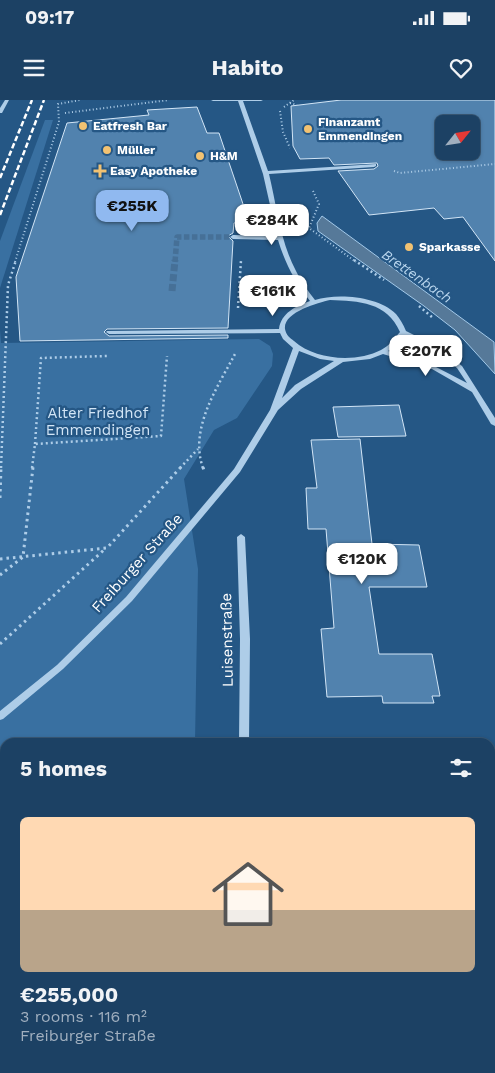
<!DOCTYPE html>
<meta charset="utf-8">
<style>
:root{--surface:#1c4164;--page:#294c6d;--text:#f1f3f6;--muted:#a0afbf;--line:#3a5a78;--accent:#90b9f0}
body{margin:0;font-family:"Work Sans",sans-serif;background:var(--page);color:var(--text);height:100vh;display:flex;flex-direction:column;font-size:19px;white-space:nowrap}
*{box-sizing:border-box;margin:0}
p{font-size:16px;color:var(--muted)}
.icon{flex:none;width:28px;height:28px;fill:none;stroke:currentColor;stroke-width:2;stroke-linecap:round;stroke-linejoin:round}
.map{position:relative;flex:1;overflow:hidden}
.drawer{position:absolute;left:0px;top:638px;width:495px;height:336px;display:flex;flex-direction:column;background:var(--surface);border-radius:15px 15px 0 0;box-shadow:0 1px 4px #0004,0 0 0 1px var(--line)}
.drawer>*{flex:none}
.needle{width:32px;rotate:60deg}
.tools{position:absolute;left:435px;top:15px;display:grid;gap:10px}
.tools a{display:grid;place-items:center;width:45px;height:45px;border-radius:8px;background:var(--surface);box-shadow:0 1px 4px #0004,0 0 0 1px var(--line);font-size:25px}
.price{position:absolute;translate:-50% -42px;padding:0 11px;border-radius:10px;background:#fff;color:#222;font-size:16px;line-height:32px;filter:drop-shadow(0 1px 2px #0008)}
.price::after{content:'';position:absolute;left:50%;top:30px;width:15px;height:11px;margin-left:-8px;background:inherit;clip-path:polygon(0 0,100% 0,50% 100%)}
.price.active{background:var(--accent);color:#111}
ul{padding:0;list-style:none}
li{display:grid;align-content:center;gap:10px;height:265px;padding:0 20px}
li+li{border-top:1px solid var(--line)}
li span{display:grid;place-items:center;height:155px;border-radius:8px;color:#555}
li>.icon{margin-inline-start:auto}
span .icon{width:90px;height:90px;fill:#fffc;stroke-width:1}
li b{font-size:21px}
h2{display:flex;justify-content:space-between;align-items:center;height:60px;padding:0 20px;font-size:21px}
.status{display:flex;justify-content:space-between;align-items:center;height:35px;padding:0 25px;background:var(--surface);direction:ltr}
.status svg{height:14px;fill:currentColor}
header{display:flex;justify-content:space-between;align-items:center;height:65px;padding:0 20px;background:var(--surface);font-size:22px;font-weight:700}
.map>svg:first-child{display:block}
.green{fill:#3970a1}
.water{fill:#567999;stroke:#a3c9e9}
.building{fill:#5182ae;stroke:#d2e5f6;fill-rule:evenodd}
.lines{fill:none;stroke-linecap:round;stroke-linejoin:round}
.minor-tunnel-far1{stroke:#467097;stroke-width:5.5;stroke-dasharray:5.5 2.5;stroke-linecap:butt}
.minor-tunnel{stroke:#467097;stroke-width:7;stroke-dasharray:7 3;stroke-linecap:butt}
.path-far3{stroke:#aecde8;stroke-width:2;stroke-dasharray:1 2.5;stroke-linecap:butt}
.path-far2{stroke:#aecde8;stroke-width:2.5;stroke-dasharray:2 3;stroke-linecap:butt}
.path-far1{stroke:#aecde8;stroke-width:3;stroke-dasharray:2.5 4;stroke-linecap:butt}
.path{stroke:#aecde8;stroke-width:4;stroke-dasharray:3 5;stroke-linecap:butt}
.minor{fill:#aecde8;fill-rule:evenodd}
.rail{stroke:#fff;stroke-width:2.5;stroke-dasharray:5.5 2.5;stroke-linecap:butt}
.poi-dot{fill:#f2c272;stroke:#255785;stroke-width:2}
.labels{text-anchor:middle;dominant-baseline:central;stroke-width:4.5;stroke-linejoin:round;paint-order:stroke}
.far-poi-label{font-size:12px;font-weight:bold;fill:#fff;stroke:#255785;text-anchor:start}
.far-water-label{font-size:14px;font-style:italic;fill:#bad7ef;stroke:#255785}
.park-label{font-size:15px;fill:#d2e5f6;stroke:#255785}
.street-label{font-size:15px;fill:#fff;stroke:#255785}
</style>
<div class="status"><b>09:17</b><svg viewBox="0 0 49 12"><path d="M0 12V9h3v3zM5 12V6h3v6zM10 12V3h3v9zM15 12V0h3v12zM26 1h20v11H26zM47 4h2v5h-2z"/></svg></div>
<header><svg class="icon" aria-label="menu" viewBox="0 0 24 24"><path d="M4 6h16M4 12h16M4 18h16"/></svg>Habito<svg class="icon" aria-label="heart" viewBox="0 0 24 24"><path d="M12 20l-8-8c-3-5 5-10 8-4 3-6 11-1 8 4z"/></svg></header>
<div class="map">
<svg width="495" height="973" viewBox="0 0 495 973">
<rect width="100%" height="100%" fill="#255785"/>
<g class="green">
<path d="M45,20h8l-53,168v-47z"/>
<path d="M0,230l1,13 258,-4 11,7 3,8 -1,12 -35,52 -23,12 -30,49 14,90 -3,173h-190v291l-5,4z"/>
</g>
<path class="water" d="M322,116l172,126 1,32 -40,-44 -31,-24 -106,-75 -1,-8z"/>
<g class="building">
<path d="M341,0h154v161l-32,-44 -19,2 -10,-11 -65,7 -31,-44 36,-2 4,-3 -1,-3 -43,2 -5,-7 -29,1 -7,-13 -2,-40zM444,24h27v27h-27z"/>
<path d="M197,7l10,26h12l24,71v17l-9,2 -1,10 -5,3 5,5 -5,87 -121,1 -3,3 5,4 119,-1v3l-208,3 -4,-64 51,-154 82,-8 -2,-5z"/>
<path d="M399,305l7,31 -68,1 -5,-30z"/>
<path d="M360,339l12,105 47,1 8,42h-58l10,67h53l8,42h-8l2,7h-51l-1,-7 -55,1 -6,-68 13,-1 -8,-99h-18l-2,-41h11l-6,-48z"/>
</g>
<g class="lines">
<path class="minor-tunnel-far1" d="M175,162l2,-25h56"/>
<path class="minor-tunnel" d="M172,191l3,-31"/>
<g class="path-far3">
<path d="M290,3l7,2"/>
<path d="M284,7l10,-7"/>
<path d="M280,11l3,21 7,16"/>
<path d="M65,13l104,-13"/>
<path d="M394,71l6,2 95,-9"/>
<path d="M313,91l6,13 -10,24 47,34"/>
<path d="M15,162l44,-140 -1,-18 22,-4"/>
</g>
<g class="path-far2">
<path d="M354,160l30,20"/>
<path d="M419,206l14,12"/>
<path d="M238,208l3,-48"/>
<path d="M35,344l6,-86 66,-2"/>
<path d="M1,368l7,-183 8,-25"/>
<path d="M32,368l3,-24 126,-8 6,-80"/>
<path d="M180,368l18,-19"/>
<path d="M203,368c-14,-39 14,-80 32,-114"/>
</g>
<g class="path-far1">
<path d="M203,367l1,4"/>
<path d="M0,398l1,-31"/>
<path d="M0,459l107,-11 74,-81"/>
<path d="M0,475l23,-18 10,-90"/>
<path d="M0,544l105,-95"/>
</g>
<path class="path" d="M0,888l5,3"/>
<g class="minor">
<path d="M5,0h4l-7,13h-2v-5z"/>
<path d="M211,0h52l-2,1h-18l25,70 108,-7v2l-2,1 -105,7c8,33 11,67 27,97 5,11 12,20 19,29 22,-7 63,-4 81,14 4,5 7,10 10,17l32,16 24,19 33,52v8l-4,-2 -19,-32 -40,-23 -49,-15 -13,5 -27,3 -42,27 -23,21 -38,62 -108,129 -69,68 -60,50 -3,1v-9l57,-46 69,-68 108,-128 36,-59 23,-62 -10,-9 -3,-6 -171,1 -3,-2 1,-1 172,-2c2,-16 17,-23 31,-28 -15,-19 -25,-38 -32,-61l-45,-1 -3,-2 3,-2 44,1 -14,-62 -25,-73h-25zM330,200c29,1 57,2 70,32 -6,7 -11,14 -19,18 -25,13 -66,10 -87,-9 -4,-3 -8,-6 -9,-12 -2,-17 33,-26 45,-29zM404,235l30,14 23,19 10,15 -31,-16 -48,-16 9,-6zM299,251l21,8 14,2 -39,24 -13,13z"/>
<path d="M241,434l4,3 5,102 -1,103h-10l1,-103 -3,-102z"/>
<path d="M42,969h19l-1,4h-19z"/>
<path d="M315,969h15l1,4h-15z"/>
</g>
<g class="rail">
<path d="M0,78l32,-78"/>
<path d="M0,115l44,-115"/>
</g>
</g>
<g class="poi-dot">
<circle cx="83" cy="26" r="5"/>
<circle cx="308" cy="29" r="5"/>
<circle cx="107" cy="50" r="5"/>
<circle cx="200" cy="56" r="5"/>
<path d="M97.5 63.5h5v5h5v5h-5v5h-5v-5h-5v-5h5z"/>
<circle cx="409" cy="147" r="5"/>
</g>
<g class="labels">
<g class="far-poi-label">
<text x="318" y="22">Finanzamt<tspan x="318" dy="14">Emmendingen</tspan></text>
<text x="93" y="26">Eatfresh Bar</text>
<text x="117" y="50">Müller</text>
<text x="210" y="56">H&amp;M</text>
<text x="110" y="71">Easy Apotheke</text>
<text x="419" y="147">Sparkasse</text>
</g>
<g class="far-water-label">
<text transform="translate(417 176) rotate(35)">Brettenbach</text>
</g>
<g class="park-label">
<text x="98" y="313">Alter Friedhof<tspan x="98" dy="17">Emmendingen</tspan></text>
</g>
<g class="street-label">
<text transform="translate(137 463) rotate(-48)">Freiburger Straße</text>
<text transform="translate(227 540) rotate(-91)">Luisenstraße</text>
</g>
</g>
</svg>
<div class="tools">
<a><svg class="needle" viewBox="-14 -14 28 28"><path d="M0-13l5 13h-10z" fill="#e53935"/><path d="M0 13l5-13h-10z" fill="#a0afbf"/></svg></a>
</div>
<b class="price active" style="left:132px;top:132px">€255K</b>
<b class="price" style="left:272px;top:146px">€284K</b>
<b class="price" style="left:273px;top:217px">€161K</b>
<b class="price" style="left:426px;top:277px">€207K</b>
<b class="price" style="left:362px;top:485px">€120K</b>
<section class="drawer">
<h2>5 homes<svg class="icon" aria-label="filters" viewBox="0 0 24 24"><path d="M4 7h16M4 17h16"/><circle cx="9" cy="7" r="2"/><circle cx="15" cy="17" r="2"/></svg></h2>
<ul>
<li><span style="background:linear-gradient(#ffd9b3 60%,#b9a48a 0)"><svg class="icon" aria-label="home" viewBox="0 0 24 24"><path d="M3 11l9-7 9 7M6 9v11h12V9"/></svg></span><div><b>€255,000</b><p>3 rooms · 116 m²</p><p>Freiburger Straße</p></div></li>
</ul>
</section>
</div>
